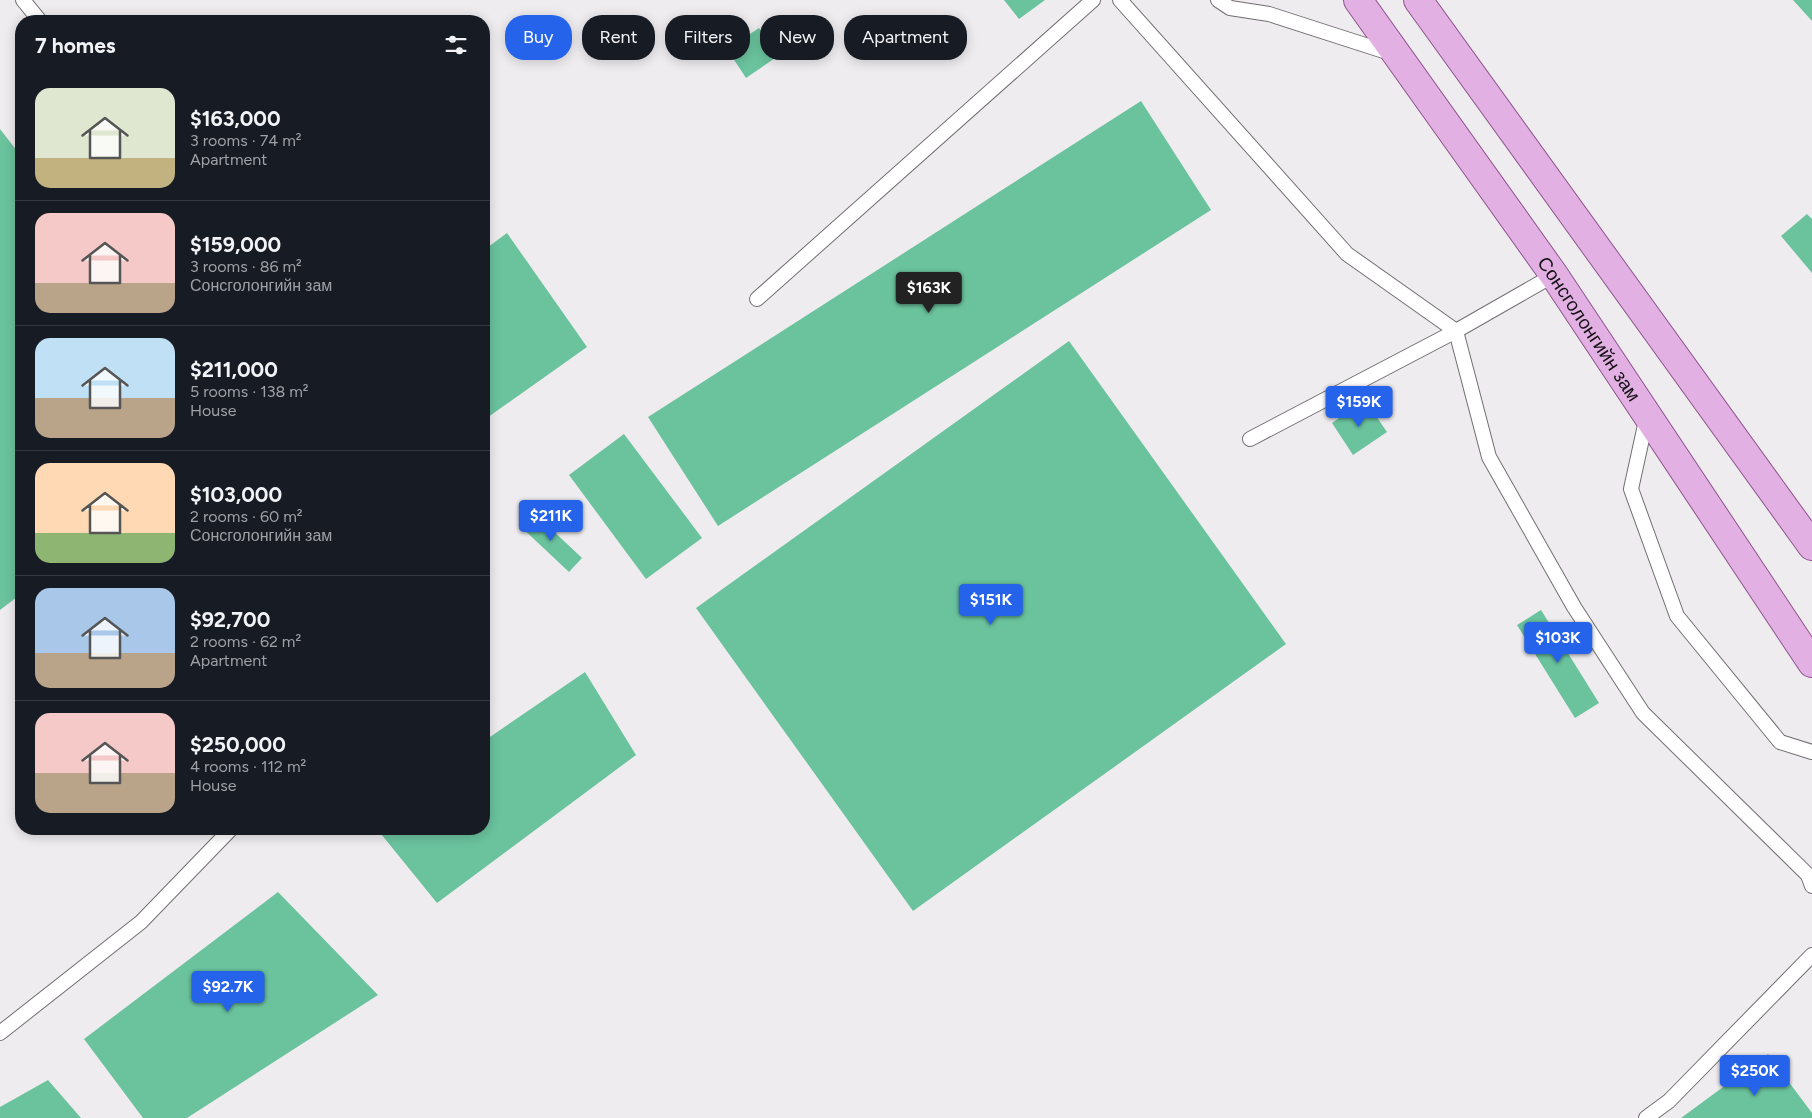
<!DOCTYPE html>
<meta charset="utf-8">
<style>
:root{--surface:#171b24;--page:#242831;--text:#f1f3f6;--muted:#9ea1a6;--line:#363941;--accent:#2563eb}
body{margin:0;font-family:Figtree,sans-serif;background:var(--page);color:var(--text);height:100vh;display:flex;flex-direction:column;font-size:19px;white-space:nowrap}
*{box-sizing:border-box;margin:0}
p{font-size:16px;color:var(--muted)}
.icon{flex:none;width:28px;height:28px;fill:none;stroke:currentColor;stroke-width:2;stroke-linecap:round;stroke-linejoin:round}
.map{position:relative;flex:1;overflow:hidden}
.drawer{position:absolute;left:15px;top:15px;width:475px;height:820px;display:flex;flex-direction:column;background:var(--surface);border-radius:20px;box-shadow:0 2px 12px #0003}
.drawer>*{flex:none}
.hud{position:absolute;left:505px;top:15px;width:475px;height:45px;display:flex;gap:10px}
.price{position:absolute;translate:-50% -42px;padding:0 11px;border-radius:5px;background:var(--accent);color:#fff;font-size:16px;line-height:32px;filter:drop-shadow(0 1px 2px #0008)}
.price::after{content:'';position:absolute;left:50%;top:30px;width:15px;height:11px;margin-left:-8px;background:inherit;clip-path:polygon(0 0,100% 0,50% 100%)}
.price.selected{background:#222;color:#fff}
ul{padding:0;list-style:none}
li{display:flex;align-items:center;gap:15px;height:125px;padding:0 20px}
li+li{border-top:1px solid var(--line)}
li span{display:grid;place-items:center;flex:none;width:140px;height:100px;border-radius:15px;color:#555}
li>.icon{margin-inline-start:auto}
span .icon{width:60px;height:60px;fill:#fffc;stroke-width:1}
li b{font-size:21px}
h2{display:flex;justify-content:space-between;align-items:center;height:60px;padding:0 20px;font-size:21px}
.tag{padding:0 18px;border-radius:20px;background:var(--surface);box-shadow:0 2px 12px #0003;font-size:18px;line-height:45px}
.tag.selected{background:var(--accent);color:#fff}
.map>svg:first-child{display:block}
.building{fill:#6bc39e}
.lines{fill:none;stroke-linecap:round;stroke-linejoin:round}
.lane-casing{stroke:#726f72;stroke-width:16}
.primary-casing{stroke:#8e568e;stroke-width:30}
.lane{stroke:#fff;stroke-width:14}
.primary{stroke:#e2b0e2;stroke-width:28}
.labels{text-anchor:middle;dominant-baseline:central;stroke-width:4;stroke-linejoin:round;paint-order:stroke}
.street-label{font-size:19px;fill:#141214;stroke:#fff}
</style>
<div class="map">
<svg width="1812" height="1118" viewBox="0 0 1812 1118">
<rect width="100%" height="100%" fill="#efecef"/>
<g class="building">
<path d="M1004,0h41l-26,19z"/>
<path d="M1793,0h19v21z"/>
<path d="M759,28l19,28 -32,22 -19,-29z"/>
<path d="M1141,101l70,109 -493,316 -70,-109z"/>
<path d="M0,129l21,27v438l-21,16z"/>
<path d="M1807,214l5,5v54l-31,-37z"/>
<path d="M507,233l80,114 -103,73v-170z"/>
<path d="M1069,341l217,303 -373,267 -217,-303z"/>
<path d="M1365,400l22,32 -34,23 -21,-32z"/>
<path d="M624,434l78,104 -56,41 -77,-104z"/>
<path d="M532,511l50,47 -13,14 -50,-47z"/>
<path d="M1541,610l58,93 -24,15 -58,-93z"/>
<path d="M585,672l51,83 -199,148 -60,-74h107v-88z"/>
<path d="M278,892l100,103 -191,123h-44l-59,-79z"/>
<path d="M1768,1054l44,59v5h-131z"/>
<path d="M48,1080l33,38h-81v-11z"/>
</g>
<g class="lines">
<g class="lane-casing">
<g id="lane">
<path d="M23,0l17,21"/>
<path d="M1120,0l227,254 109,77 33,126 85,150 69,106 165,162 4,11"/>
<path d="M1218,0l12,8 39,6 124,40"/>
<path d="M757,299l336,-299"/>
<path d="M1647,416l-16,73 46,127 103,126 32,10"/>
<path d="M1250,439l206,-108 98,-56"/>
<path d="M0,1033l141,-111 90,-93"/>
<path d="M1646,1118l23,-17 143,-146"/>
</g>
</g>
<g class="primary-casing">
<g id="primary">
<path id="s1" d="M1358,0l196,275 258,388"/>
<path d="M1418,0l394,546"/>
</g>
</g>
<use href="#lane" class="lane"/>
<use href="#primary" class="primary"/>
</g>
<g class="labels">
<g class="street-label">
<text stroke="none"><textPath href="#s1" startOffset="402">Сонсголонгийн зам</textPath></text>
</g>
</g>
</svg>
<b class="price selected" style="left:929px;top:314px">$163K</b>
<b class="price" style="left:1359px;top:428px">$159K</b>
<b class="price" style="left:551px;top:542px">$211K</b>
<b class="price" style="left:991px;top:626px">$151K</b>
<b class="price" style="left:1558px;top:664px">$103K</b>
<b class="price" style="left:228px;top:1013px">$92.7K</b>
<b class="price" style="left:1755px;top:1097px">$250K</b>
<div class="hud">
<a class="tag selected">Buy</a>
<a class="tag">Rent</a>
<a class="tag">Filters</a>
<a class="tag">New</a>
<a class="tag">Apartment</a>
</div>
<section class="drawer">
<h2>7 homes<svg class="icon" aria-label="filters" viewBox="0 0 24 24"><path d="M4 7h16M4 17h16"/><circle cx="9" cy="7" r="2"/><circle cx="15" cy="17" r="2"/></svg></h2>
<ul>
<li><span style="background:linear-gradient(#dfe7d0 70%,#c2b280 0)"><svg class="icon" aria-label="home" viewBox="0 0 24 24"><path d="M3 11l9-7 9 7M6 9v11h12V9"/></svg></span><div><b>$163,000</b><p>3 rooms · 74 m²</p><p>Apartment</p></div></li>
<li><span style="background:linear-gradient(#f6c9c9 70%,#b9a48a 0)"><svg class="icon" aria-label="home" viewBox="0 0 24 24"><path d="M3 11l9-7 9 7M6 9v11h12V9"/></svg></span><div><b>$159,000</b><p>3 rooms · 86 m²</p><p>Сонсголонгийн зам</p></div></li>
<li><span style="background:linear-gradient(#bfe0f5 60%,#b9a48a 0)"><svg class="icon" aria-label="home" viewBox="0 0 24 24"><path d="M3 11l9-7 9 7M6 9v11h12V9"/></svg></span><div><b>$211,000</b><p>5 rooms · 138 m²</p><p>House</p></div></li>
<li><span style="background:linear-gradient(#ffd9b3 70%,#8fb573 0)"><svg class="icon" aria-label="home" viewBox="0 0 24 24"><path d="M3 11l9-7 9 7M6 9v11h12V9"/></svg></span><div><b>$103,000</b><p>2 rooms · 60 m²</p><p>Сонсголонгийн зам</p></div></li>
<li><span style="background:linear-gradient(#a9c7e8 65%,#b9a48a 0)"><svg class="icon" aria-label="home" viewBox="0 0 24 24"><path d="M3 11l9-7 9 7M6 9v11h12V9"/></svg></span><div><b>$92,700</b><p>2 rooms · 62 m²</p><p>Apartment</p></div></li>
<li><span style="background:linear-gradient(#f6c9c9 60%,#b9a48a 0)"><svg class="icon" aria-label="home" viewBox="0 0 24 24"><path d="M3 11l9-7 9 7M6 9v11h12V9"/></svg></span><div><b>$250,000</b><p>4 rooms · 112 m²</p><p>House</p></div></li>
</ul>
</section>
</div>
